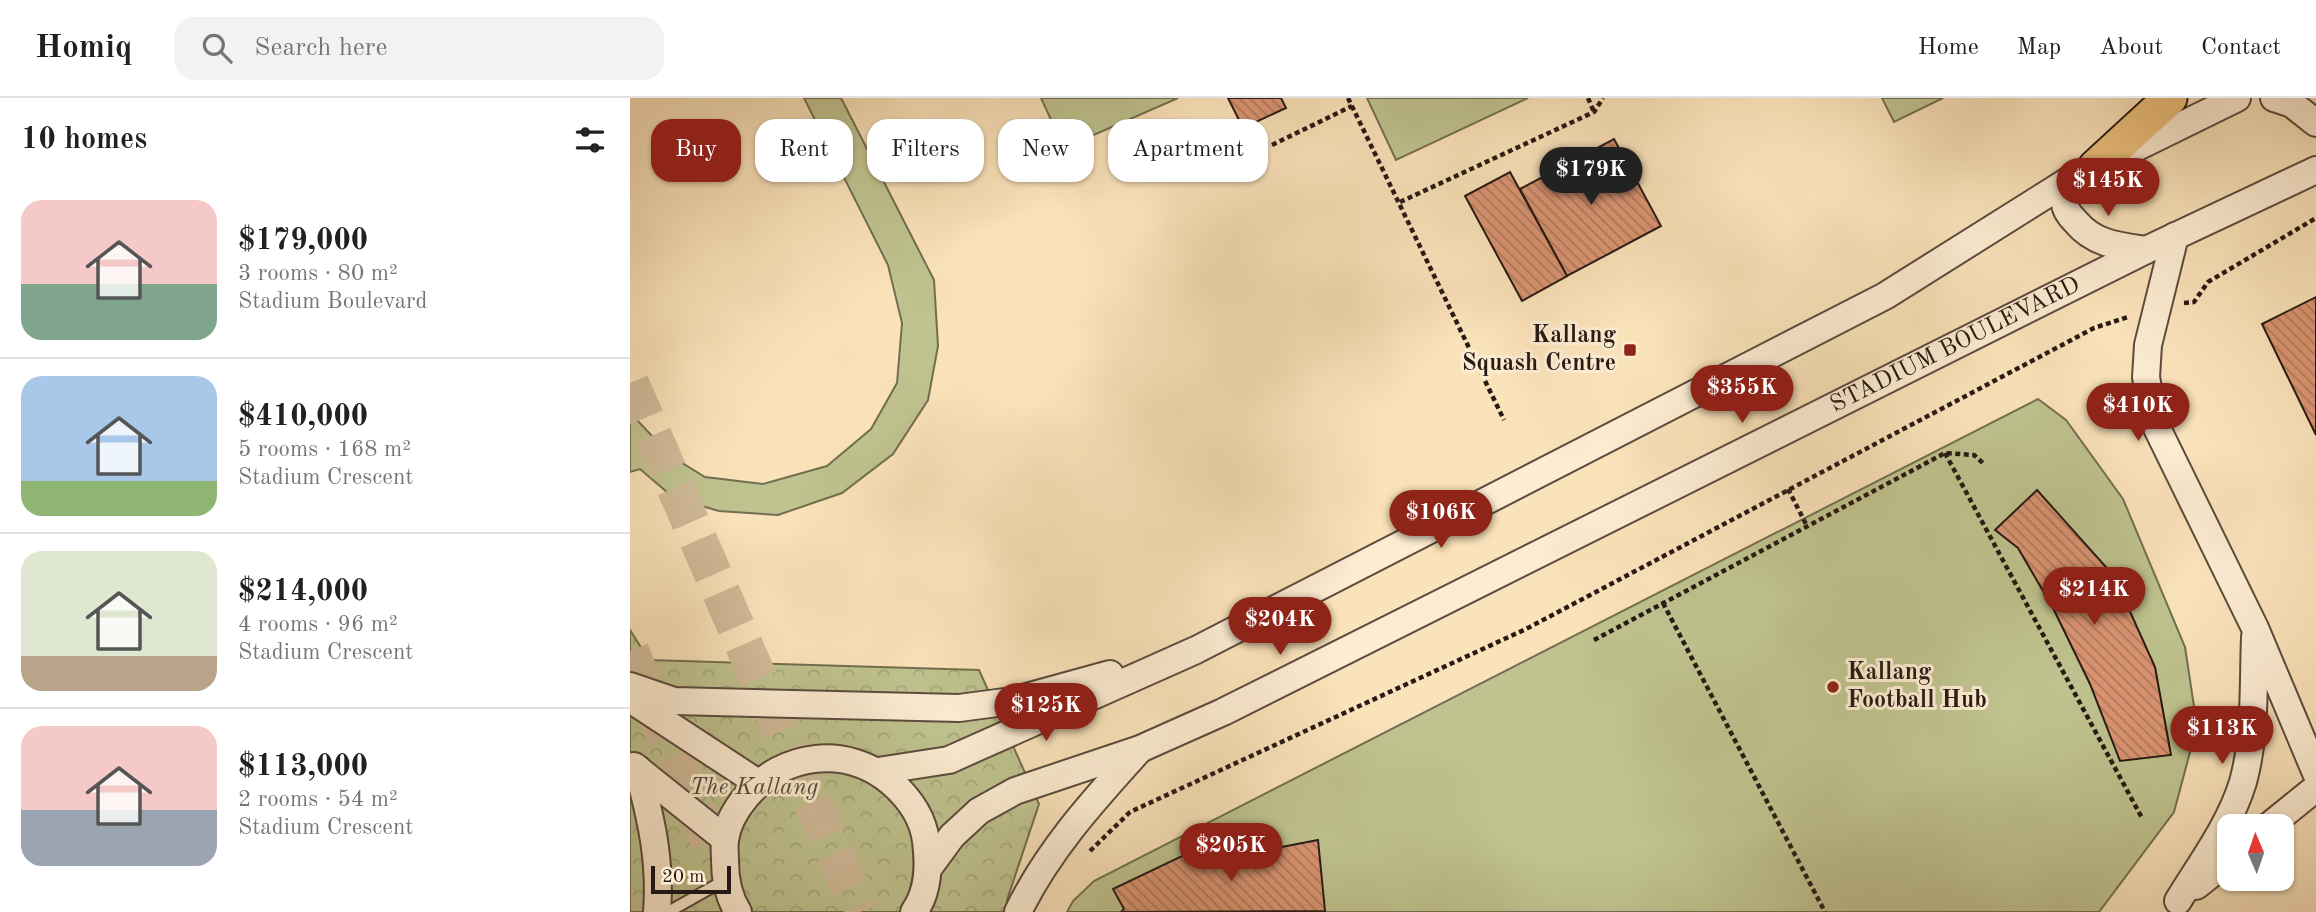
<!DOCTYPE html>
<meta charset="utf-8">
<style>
:root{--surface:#fff;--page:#f2f2f2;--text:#202124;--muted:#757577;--line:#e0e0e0;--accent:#8f2418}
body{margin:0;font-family:"Old Standard TT",serif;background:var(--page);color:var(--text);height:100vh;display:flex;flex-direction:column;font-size:26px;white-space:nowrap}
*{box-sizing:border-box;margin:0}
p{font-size:23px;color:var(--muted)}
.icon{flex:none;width:38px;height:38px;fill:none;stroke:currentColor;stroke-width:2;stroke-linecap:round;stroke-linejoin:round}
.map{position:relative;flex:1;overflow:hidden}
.details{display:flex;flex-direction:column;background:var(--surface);width:630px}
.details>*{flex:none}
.banner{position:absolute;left:21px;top:21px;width:665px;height:63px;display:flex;gap:14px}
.needle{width:46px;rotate:358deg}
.controls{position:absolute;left:1587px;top:716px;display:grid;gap:14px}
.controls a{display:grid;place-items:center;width:77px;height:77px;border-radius:14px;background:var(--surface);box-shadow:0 2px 5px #0004;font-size:35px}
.scale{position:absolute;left:21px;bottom:18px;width:80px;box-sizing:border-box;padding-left:7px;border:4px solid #271913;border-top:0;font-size:19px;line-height:24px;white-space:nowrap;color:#271913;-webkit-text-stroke:5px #fcecd2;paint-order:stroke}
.price{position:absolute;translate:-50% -60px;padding:0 16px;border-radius:24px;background:var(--accent);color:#fff;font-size:23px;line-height:46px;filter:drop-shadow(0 2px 4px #0008)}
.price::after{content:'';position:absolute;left:50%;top:42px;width:21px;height:16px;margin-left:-10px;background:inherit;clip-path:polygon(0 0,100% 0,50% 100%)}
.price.active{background:#222;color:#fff}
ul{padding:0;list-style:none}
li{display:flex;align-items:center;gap:21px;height:175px;padding:0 21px}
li+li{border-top:2px solid var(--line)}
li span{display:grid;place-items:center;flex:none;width:196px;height:140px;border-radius:21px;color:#555}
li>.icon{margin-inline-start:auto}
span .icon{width:84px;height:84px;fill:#fffc;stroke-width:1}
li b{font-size:30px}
h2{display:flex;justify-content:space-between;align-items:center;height:84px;padding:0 21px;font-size:30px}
.tag{padding:0 24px;border-radius:21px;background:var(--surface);box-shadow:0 2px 5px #0004;font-size:24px;line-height:63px}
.tag.active{background:var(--accent);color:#fff}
header{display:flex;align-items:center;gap:42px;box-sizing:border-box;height:98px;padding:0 35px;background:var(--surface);border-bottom:2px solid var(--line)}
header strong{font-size:33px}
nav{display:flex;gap:38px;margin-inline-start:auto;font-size:24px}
.search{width:490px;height:63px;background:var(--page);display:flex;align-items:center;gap:18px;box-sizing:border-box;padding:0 24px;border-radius:21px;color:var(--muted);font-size:26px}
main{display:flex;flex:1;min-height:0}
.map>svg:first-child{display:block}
.park{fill:url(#park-crowns);stroke:#736e51;stroke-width:2}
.garden{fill:#bfc38f;stroke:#736e51;stroke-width:2}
.building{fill:url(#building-back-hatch);stroke:#271913;stroke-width:2}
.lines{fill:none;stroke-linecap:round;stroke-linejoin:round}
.motorway-tunnel{stroke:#d0ba99;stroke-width:38;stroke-dasharray:38 19;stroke-linecap:butt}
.service-casing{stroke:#5c4b3d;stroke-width:14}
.tertiary-casing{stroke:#5c4b3d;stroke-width:30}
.primary-casing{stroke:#271913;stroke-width:37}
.path{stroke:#271913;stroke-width:4.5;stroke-dasharray:5 3.5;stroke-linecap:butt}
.service{stroke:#fcecd2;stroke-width:10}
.tertiary{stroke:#fcecd2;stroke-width:26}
.primary{stroke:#edc17d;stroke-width:33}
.poi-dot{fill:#8f2418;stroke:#fcecd2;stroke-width:2.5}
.labels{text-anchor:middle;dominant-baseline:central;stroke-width:6;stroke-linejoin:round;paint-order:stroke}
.poi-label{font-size:24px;font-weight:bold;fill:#271913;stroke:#fcecd2;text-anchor:end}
.street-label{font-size:24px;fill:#271913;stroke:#fcecd2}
.park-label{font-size:24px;font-style:italic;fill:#554c38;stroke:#fcecd2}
</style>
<header>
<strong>Homiq</strong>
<div class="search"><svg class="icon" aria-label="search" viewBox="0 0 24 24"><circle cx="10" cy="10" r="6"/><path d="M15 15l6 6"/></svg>Search here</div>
<nav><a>Home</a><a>Map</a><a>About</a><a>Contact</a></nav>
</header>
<main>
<section class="details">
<h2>10 homes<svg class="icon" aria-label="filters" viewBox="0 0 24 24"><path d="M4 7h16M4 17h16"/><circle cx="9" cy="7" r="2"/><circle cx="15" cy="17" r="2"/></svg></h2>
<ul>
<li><span style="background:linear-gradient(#f6c9c9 60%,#7fa58c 0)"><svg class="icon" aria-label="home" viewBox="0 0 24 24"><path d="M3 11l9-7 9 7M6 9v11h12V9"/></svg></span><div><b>$179,000</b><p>3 rooms · 80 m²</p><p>Stadium Boulevard</p></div></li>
<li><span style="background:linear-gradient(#a9c7e8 75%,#8fb573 0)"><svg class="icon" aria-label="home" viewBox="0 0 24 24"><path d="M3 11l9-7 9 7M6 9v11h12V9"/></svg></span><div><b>$410,000</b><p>5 rooms · 168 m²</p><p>Stadium Crescent</p></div></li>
<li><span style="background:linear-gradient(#dfe7d0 75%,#b9a48a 0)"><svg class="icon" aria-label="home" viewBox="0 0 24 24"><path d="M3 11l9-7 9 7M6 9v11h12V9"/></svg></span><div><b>$214,000</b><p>4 rooms · 96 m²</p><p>Stadium Crescent</p></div></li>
<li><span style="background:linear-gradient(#f6c9c9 60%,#9aa5b1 0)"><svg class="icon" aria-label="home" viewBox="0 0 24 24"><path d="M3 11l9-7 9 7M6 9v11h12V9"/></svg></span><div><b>$113,000</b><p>2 rooms · 54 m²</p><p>Stadium Crescent</p></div></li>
</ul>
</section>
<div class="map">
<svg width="1686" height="814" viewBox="0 0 1686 814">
<defs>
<pattern id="park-crowns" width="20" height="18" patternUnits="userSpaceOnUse" patternTransform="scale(1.75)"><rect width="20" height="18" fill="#bfc38f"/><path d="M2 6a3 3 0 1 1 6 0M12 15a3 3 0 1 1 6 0" fill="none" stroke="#a4a77a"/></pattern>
<pattern id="building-back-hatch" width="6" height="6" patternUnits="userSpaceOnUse" patternTransform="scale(1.75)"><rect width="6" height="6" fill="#da9472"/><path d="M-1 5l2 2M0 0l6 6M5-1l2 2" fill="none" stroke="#b1785c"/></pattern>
</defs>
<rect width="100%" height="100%" fill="#fae2ba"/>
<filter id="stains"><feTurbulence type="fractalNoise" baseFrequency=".00286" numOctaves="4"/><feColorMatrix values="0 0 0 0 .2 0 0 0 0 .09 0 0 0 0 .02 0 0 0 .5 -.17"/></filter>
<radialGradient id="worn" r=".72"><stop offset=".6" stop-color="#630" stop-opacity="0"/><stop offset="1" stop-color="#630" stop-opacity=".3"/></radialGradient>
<path class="park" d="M0,532l19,30 330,10 60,134 -32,96v12h-377z"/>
<g class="garden">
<path d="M174,0h37l93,182 4,66 -10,54 -35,54 -51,39 -64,22 -59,-4 -45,-13 -34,-29 -10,3v-63l4,8 37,39 34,21 58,7 64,-18 44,-37 26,-46 5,-60 -14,-58z"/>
<path d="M411,0h137l-114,50z"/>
<path d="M737,0h161l-132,62z"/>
<path d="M1252,0h61l-49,24z"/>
<path d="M1408,301l28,21 57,79 62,148 12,79 -23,86 -75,100h-1032l6,-11 21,-20z"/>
</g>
<g class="building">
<path d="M598,0h53l5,10 -43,20z"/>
<path d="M984,41l47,87 -94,50 -47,-87z"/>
<path d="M880,74l57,104 -45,25 -57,-105z"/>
<path d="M1686,199v138l-54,-111z"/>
<path d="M1407,392l77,86 41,91 16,88 -51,6 -30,-77 -36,-74 -36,-62 -23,-18z"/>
<path d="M688,742l7,71 -204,1 3,-3 -11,-20 92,-44 9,15z"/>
</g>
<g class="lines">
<g class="motorway-tunnel">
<path d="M0,285l230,529"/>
<path d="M0,553l80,191"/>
</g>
<g class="service-casing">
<path id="service" d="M38,814l57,-32"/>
</g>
<g class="tertiary-casing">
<g id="tertiary">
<path d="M1644,0l18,6 24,19"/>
<path d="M1438,83c-1,7 -4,16 -3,22 0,7 6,14 11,19 18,22 43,24 70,28"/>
<path d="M1545,138l-27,109 -2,32 8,45 101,206 61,145"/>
<path d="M0,588l44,15 285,7 53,-7 98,-27"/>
<path d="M0,601l128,84"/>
<path d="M4,668l91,73"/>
<path d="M8,671c13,50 23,91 19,143"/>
<path d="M248,673l71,-11 247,-110 689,-354 183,-115 169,-83"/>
<path d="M1639,728l47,-38"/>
<path id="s1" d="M300,768l22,-30 27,-25 36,-20 125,-42 83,-37 923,-462 170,-80"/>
<path d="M1566,788l34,-27"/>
<path d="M1548,803c23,-38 52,-76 65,-119 13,-47 10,-97 12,-145"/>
<path d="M108,814c-10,-16 -13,-32 -13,-51 0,-6 -1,-14 0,-21 2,-15 11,-31 21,-43 37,-45 101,-52 146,-14 17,15 31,35 34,58 3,24 3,50 -12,71"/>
<path d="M388,814c30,-62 75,-111 121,-162"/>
</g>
</g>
<g class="primary-casing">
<path id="primary" d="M1465,69l75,-69"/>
</g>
<g class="path">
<path d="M718,0l156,322"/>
<path d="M958,0l6,14"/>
<path d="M642,47l80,-39"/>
<path d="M770,104l194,-90 9,-14"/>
<path d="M1554,205l10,-1 14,-20 108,-64"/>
<path d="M1315,355l197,365"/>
<path d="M1158,391l19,37"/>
<path d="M1033,505l162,309"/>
<path d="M964,542l351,-187 29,2 11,10"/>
<path d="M460,753l40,-39 396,-183 568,-301 34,-11"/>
</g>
<use href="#service" class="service"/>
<use href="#tertiary" class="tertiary"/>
<use href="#primary" class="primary"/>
</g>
<g class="poi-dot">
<rect x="993" y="245" width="14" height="14" rx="3.5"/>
<circle cx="1203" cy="589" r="7"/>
</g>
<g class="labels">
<g class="poi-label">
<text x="986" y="238">Kallang<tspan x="986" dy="28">Squash Centre</tspan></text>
<text x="1217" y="575" text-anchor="start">Kallang<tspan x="1217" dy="28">Football Hub</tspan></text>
</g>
<g class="street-label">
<text stroke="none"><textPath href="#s1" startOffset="1157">STADIUM BOULEVARD</textPath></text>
</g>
<g class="park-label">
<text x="124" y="690">The Kallang</text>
</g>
</g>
<rect width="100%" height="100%" filter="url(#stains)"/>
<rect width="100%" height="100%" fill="url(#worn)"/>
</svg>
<div class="controls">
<a><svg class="needle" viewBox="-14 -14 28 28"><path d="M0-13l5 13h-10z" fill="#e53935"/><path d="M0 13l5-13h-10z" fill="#757577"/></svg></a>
</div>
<div class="scale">20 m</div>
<b class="price active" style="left:961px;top:109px">$179K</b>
<b class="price" style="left:1478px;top:120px">$145K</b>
<b class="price" style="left:1112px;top:327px">$355K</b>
<b class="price" style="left:1508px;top:345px">$410K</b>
<b class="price" style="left:811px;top:452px">$106K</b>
<b class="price" style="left:1464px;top:529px">$214K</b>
<b class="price" style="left:650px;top:559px">$204K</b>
<b class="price" style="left:416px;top:645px">$125K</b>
<b class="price" style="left:1592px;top:668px">$113K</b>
<b class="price" style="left:601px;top:785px">$205K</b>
<div class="banner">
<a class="tag active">Buy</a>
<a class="tag">Rent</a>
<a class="tag">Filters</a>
<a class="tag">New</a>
<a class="tag">Apartment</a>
</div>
</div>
</main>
